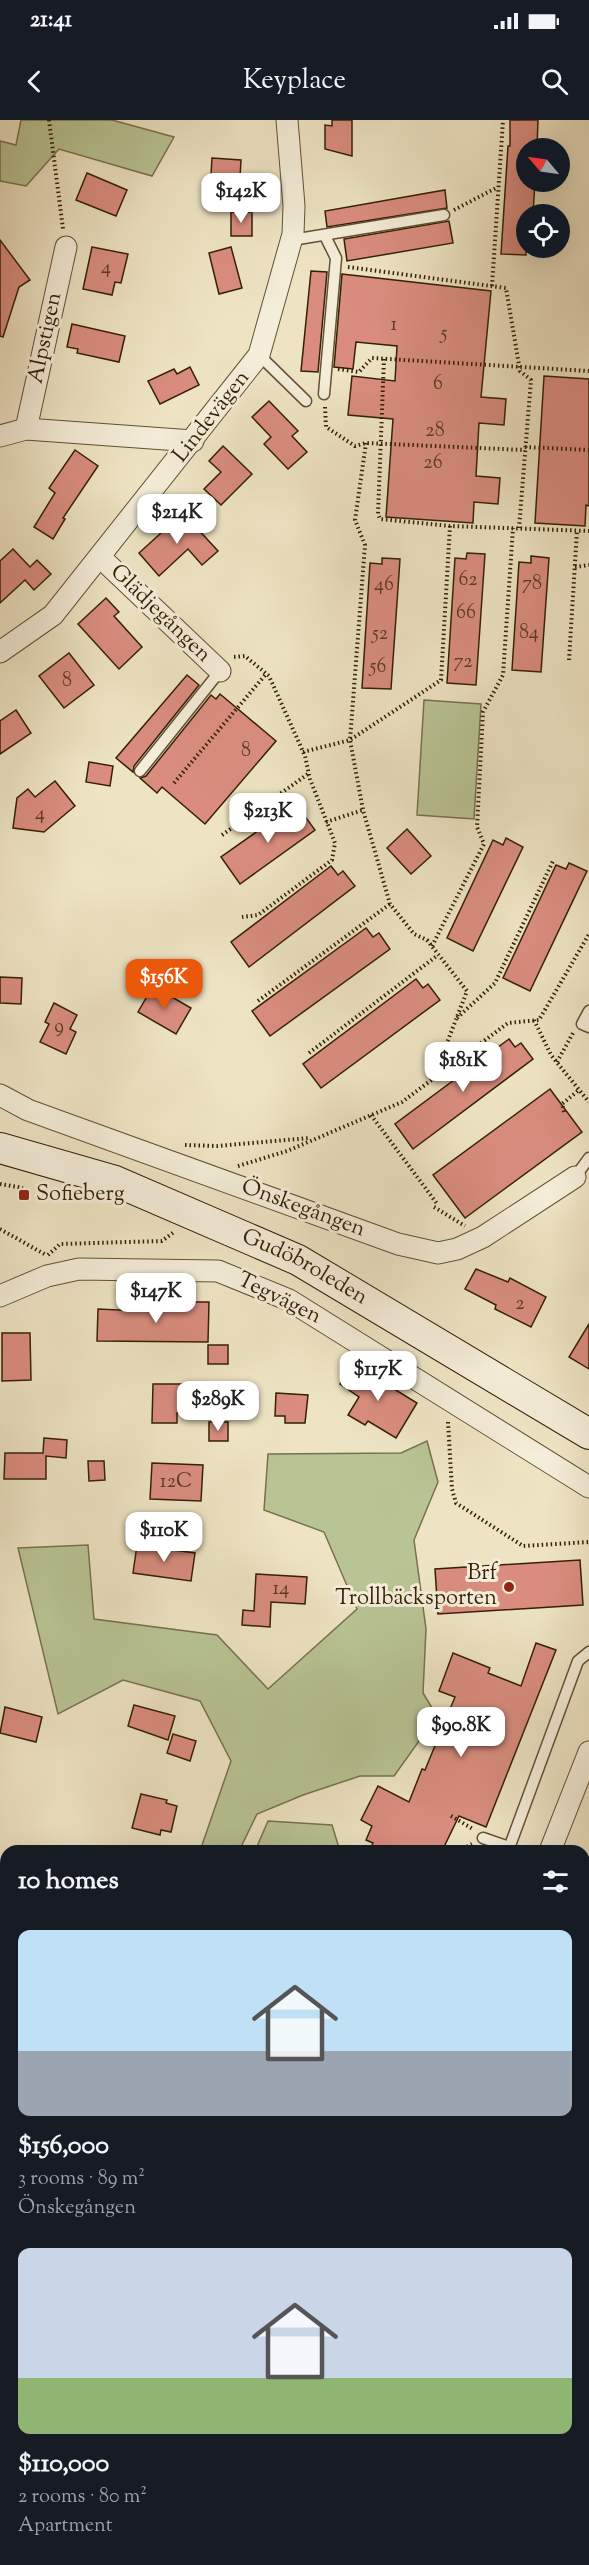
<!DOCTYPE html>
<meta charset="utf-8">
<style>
:root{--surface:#171b24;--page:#20242c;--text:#f1f3f6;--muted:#9ea1a6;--accent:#ea580c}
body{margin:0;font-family:"Sorts Mill Goudy",serif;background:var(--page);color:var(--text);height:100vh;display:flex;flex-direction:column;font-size:22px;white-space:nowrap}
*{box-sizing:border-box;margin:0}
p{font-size:20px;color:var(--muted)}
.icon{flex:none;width:33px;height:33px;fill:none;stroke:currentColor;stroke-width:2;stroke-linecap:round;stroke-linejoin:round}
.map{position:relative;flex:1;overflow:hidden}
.side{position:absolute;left:0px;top:1725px;width:590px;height:720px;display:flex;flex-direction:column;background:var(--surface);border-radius:18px 18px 0 0;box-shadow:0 6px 24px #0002}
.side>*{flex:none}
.needle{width:39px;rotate:299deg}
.buttons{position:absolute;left:516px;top:18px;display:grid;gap:12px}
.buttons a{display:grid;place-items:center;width:54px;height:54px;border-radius:50%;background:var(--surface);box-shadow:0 6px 24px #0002;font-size:30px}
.price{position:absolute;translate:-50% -51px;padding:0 14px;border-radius:12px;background:#fff;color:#222;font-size:20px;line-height:39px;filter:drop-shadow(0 2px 3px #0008)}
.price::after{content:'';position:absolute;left:50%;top:36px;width:18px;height:14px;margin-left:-9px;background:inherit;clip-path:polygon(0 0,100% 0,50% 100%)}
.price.selected{background:var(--accent);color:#fff}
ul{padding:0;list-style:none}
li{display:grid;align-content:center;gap:12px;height:318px;padding:0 18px}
li span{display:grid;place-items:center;height:186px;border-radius:12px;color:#555}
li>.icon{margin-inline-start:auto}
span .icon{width:108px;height:108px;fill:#fffc;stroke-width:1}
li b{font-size:26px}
h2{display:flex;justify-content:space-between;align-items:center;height:72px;padding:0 18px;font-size:26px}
.status{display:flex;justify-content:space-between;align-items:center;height:42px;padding:0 30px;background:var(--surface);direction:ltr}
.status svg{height:16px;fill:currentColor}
header{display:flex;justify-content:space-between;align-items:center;height:78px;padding:0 18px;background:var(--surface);font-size:27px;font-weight:600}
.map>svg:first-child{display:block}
.green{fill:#b9c494;stroke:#77724d;stroke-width:1.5}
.building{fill:#da8d7f;stroke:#351f06;stroke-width:1.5}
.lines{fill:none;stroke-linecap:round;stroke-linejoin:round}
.service-casing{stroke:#635036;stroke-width:13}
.minor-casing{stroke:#635036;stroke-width:23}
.secondary-casing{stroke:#351f06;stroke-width:32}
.path{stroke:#351f06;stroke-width:4;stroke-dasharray:1.5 3;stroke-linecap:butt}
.service{stroke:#f4edd9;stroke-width:10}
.minor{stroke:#f4edd9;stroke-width:21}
.secondary{stroke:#f4edd9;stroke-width:30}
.poi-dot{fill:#8f2418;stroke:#f4edd9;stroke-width:2}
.labels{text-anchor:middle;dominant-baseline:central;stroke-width:6;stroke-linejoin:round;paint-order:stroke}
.number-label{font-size:20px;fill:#5e3a24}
.street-label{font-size:22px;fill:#351f06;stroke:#f4edd9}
.poi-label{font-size:22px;fill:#351f06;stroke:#f4edd9;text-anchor:start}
</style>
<div class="status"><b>21:41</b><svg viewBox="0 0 49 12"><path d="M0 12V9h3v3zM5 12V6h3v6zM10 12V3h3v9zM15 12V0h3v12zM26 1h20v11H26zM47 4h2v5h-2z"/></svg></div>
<header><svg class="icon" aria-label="back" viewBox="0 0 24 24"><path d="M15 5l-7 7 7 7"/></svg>Keyplace<svg class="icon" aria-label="search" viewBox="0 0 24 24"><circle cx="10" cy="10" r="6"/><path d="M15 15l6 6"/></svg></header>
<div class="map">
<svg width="589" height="2445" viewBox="0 0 589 2445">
<rect width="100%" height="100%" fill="#eee4c4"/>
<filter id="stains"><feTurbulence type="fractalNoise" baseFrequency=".00333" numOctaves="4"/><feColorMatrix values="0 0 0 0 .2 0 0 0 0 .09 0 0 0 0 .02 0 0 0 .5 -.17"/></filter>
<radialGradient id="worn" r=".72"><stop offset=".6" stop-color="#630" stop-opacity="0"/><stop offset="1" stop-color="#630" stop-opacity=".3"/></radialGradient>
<g class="green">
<path d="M21,0h91l62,17 -22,39 -93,-27 -33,37 -26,-5v-40l16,4z"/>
<path d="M424,580l57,4 -7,115 -57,-4z"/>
<path d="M427,1321l11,41 -24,58 12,89 -3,64 14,23 -43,60h-34l-57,19 -46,19 -18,37h-39l31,-90 -31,-60 -77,-21 -65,34 -40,-166 70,-3 6,74 123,16 51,54 89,-80 -33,-77 -60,-22 4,-56 133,-1z"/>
<path d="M268,1701l64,4 8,26h-85z"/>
<path d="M87,2439h299l-2,6h-298z"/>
</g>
<g class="building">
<path d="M332,0h20v36l-27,-7v-24l7,1z"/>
<path d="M510,0h28l-1,28h-11v34h9l-2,32h-7v41l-25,-1 7,-108h2z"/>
<path d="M212,38l29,2 -3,51 -29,-2z"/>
<path d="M87,53l40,17 -11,26 -40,-16z"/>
<path d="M445,70l2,18 -120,19 -2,-16z"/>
<rect x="231" y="92" width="21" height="24"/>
<path d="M449,101l4,22 -106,18 -3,-22z"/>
<path d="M0,120l30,40 -11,7 -16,50 -3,-1z"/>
<path d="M92,127l36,7 -7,29 -6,-1 -3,13 -29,-6z"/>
<path d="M231,127l11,41 -23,6 -10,-41z"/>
<path d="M311,151l16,1 -9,100 -17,-1z"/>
<path d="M342,154l149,17 -10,106 25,2 -2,26 -25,-2 -3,53 24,2 -2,26 -24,-2 -1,21 -87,-6 7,-98 -45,-4 4,-39 43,5 2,-35 -41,-4 -3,27 -19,-2z"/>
<path d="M72,204l53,12 -6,26 -42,-9 1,-4 -11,-2z"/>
<path d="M190,247l9,18 -39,19 -12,-23 26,-12 3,5z"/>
<path d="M544,256l45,3v127l-3,-1 -1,21 -50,-3z"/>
<path d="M269,281l29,30 -6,5 15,16 -19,17 -24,-25 7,-7 -19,-20z"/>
<path d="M223,326l29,28 -31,31 -17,-16 17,-17 -12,-11z"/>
<path d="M75,330l23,16 -35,52 2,1 -12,20 -19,-12 21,-34 -6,-5z"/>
<path d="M183,393l35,38 -16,14 -14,-16 -29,27 -20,-23z"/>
<path d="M13,429l17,18 7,-7 14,14 -17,16 -9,-10 -25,23v-42z"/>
<path d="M467,433l18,1 -9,131 -29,-2 8,-125 11,1z"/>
<path d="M531,436l18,2 -8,114 -29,-2 7,-108 12,1z"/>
<path d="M382,438l18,1 -9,130 -29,-1 8,-125 12,1z"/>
<path d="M106,478l13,14 -5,4 28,31 -23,22 -41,-45z"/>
<path d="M69,533l25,32 -30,23 -25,-32z"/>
<path d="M187,555l12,10 -65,81 -1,6 -17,-14z"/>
<path d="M220,574l56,47 -71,83 -43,-37 -5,6 -17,-15 6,-2 65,-81 5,4z"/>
<path d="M16,590l15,23 -31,21v-33z"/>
<path d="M89,642l24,4 -3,20 -24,-4z"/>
<path d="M55,661l20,25 -31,26 -31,-4 4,-30 11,-9 7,8z"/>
<path d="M296,684l19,26 -75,54 -19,-27z"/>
<path d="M407,709l24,27 -20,18 -24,-26z"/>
<path d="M506,718l17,9 -50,104 -26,-13 46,-98 10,5z"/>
<path d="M569,743l18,8 -57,120 -27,-13 53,-113 10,4z"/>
<path d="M331,746l7,9 5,-4 12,15 -106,81 -18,-25z"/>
<path d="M366,808l7,9 6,-4 11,16 -120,87 -18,-25z"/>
<path d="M0,857l22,1 -1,26 -21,-1z"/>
<path d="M416,859l7,9 5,-4 12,16 -119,88 -18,-24z"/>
<path d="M153,866l38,22 -15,26 -38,-22z"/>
<path d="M54,883l23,12 -7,14 6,3 -10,22 -26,-12 9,-18 -4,-2z"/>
<path d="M509,919l6,8 6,-4 12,16 -120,90 -18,-25z"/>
<path d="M550,969l32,43 -117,86 -32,-43z"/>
<path d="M476,1149l32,13 2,-4 36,19 -15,30 -36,-18 1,-4 -31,-16z"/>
<path d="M161,1182h48l-1,40 -111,-1 1,-32 63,3z"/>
<path d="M589,1204v45l-20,-12z"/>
<path d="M2,1213h28l1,47 -29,1z"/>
<rect x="208" y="1225" width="20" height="19"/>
<path d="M351,1246l7,4 2,-2 57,35 -21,35 -28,-17 -3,4 -17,-10 11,-18 -19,-13z"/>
<path d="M153,1264h48v29h-24v10h-25z"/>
<path d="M276,1273l32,2 -3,28h-20v-7h-10z"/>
<rect x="209" y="1302" width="19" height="19"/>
<path d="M44,1318l23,2 -1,18 -20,-2v23h-42l1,-26h38z"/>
<path d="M88,1341h16l1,19 -16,1z"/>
<path d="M152,1343l51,2 -2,36 -51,-2z"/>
<path d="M137,1425l58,8 -4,28 -58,-8z"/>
<path d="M580,1440l3,45 -145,9 -3,-45z"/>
<path d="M256,1454l51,3 -2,27 -34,-2 -1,25 -28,-2 1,-15 11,1z"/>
<path d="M536,1523l20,7 -70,177 -27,-11 -17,35h-73l4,-8 -7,-3 6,-14 -11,-6 17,-34 31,16 13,-33 3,1 30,-73 -16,-6 14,-38 37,15 -2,5 33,13z"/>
<path d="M134,1585l41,11 -7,24 -40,-14z"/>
<path d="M5,1587l37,10 -6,25 -36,-9z"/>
<path d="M173,1614l23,7 -6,20 -23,-8z"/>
<path d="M141,1674l26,6 -1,3 11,3 -6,26 -10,-2 -1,5 -28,-7z"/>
</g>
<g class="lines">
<g class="service-casing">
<g id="service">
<path d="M292,120l152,-25"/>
<path d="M259,235l47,46"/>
<path d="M324,274l12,-136 -11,-22"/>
<path d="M140,651l80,-100"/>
<path d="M589,891l-7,13 7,3"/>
<path d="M575,1057l14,-19"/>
<path d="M483,1718l26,9"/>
<path d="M508,1731l70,-190 11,-9"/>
</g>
</g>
<g class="minor-casing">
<g id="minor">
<path d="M26,309l40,-182"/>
<path d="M0,316l26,-7 167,12"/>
<path d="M100,437l120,114"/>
<path d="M0,532l53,-37 206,-260 34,-121 1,-28 -7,-86"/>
<path d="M0,975l28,15 370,134 40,9 19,-4 26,-12 92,-60"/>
<path d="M0,1176l47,-20 32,-7 139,2 71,29 300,187"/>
<path d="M550,1731l39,-99"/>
<path d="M0,1779l6,2"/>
<path d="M0,2100l6,-2"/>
<path d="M492,2445l3,-6"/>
</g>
</g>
<g class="secondary-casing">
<g id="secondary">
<path id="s1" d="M0,1028l115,33 183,79 291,174"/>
</g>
</g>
<g class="path">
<path d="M49,0l14,109"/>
<path d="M454,90l44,-23"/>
<path d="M348,147l158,21 14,83 11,9 -12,148"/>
<path d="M492,166l11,-166"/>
<path d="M384,239l-6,155 2,5 70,7 139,5"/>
<path d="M338,249l21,3 13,-14 217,13"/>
<path d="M325,287l1,20 29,19 11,-3 159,7"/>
<path d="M366,323l-11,77 10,25 -15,195 13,70 27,94 24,30 13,6 40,51 -34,88"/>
<path d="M525,327l64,3"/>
<path d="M575,447l14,-2"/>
<path d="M234,537l11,-1 24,20 36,80 5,23 25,64 -3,17 -74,55 -16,2"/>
<path d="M569,540l8,-129"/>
<path d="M303,632l47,-12 91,-60 9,-154"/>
<path d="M174,663l92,-109"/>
<path d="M326,702l37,-12"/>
<path d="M222,715l86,-61"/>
<path d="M432,826l52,-102 -7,-17 6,-115 20,-37 10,-147"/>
<path d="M258,881l132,-97"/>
<path d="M457,898l38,-35 58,-122"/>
<path d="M534,900l17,35 38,47"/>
<path d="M309,933l129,-98"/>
<path d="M557,942l16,-29"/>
<path d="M564,992l-2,-8 17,-14"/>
<path d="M371,995l67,90"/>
<path d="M185,1025l32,1 92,-8"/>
<path d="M238,1046l49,-15 115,-49 106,-79 31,-3 50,-86"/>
<path d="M0,1064l23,4"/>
<path d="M434,1087l31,19"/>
<path d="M0,1109l46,26"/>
<path d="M48,1135l12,-11 102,-3 12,-9"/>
<path d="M448,1302l4,67 4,14 67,43 66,-4"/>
<path d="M451,1696l22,13"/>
<path d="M459,1731l13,-7"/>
<path d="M584,2018l5,14"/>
<path d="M584,2397l5,-62"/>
<path d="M584,2417l5,1"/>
<path d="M578,2445l2,-6"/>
</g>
<use href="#service" class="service"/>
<use href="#minor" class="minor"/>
<use href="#secondary" class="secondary"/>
</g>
<g class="poi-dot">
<rect x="18" y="1069" width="12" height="12" rx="3"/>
<circle cx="509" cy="1467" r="6"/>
</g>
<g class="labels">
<g class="number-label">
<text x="106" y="148">4</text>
<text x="394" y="205">1</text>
<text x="444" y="214">5</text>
<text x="438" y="264">6</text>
<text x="435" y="311">28</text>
<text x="433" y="343">26</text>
<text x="468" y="460">62</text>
<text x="532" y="464">78</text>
<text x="384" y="465">46</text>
<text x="466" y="493">66</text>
<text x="529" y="513">84</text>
<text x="380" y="514">52</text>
<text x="463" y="542">72</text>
<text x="378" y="547">56</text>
<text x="67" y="561">8</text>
<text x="246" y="631">8</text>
<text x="40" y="694">4</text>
<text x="59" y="907">9</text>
<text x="520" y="1184">2</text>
<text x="176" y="1362">12C</text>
<text x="281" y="1469">14</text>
</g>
<g class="street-label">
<text transform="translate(46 218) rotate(-78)">Alpstigen</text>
<text transform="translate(212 297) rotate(-52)">Lindevägen</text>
<text transform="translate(160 494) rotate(44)">Glädjegången</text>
<text transform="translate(303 1089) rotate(20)">Önskegången</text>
<text stroke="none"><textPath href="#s1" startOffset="328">Gudöbroleden</textPath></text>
<text transform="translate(279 1179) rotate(26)">Tegvägen</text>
</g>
<g class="poi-label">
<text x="36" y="1075">Sofieberg</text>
<text x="497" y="1454" text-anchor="end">Brf<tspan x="497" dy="25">Trollbäcksporten</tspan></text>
</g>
</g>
<rect width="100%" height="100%" filter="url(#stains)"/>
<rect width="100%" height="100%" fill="url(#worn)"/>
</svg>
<div class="buttons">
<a><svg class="needle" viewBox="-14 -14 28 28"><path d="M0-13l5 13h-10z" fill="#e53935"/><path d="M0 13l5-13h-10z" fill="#9ea1a6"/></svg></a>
<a><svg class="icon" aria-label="locate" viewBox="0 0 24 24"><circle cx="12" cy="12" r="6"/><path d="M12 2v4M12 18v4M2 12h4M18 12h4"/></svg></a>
</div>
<b class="price" style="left:241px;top:104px">$142K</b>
<b class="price" style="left:177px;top:425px">$214K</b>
<b class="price" style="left:268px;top:724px">$213K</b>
<b class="price selected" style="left:164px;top:890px">$156K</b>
<b class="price" style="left:463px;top:973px">$181K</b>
<b class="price" style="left:156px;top:1204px">$147K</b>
<b class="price" style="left:378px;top:1282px">$117K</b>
<b class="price" style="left:218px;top:1312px">$289K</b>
<b class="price" style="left:164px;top:1443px">$110K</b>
<b class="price" style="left:461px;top:1638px">$90.8K</b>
<section class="side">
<h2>10 homes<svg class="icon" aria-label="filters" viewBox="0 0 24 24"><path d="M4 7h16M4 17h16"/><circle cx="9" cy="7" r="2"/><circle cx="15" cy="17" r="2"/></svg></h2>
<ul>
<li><span style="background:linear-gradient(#bfe0f5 65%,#9aa5b1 0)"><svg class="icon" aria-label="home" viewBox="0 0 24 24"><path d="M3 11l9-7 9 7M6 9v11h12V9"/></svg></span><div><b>$156,000</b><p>3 rooms · 89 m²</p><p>Önskegången</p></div></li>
<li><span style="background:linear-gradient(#c9d6e8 70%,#8fb573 0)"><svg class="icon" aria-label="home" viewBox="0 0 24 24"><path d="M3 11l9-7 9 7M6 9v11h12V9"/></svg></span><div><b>$110,000</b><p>2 rooms · 80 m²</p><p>Apartment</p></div></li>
</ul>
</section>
</div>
